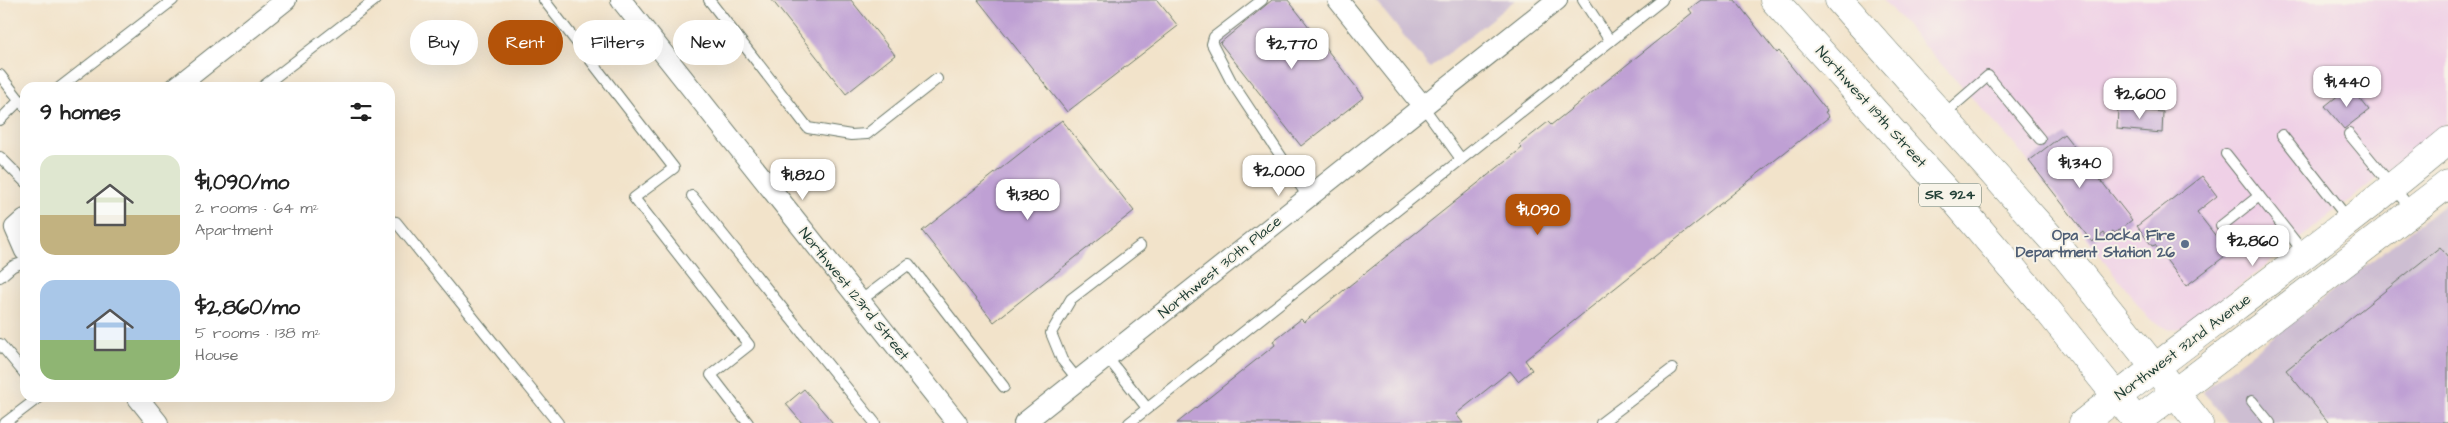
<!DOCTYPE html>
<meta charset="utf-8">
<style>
:root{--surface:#fff;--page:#f2f2f2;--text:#222;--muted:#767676;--accent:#b45309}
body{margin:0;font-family:"Architects Daughter",sans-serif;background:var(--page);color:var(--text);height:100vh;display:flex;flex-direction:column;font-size:19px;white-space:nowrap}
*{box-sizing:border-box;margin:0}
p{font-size:16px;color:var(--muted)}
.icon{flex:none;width:28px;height:28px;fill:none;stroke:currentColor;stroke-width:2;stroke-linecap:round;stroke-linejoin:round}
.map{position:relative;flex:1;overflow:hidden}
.sheet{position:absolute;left:20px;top:82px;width:375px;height:320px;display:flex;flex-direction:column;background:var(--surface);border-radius:15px;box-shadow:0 5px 20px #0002}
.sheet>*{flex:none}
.hud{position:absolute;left:410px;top:20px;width:475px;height:45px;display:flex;gap:10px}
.price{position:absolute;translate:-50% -42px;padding:0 11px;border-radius:10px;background:#fff;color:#222;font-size:16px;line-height:32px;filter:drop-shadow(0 1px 2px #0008)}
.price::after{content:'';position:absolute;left:50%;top:30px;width:15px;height:11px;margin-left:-8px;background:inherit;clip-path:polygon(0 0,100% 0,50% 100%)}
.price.selected{background:var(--accent);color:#fff}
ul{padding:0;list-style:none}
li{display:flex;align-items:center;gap:15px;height:125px;padding:0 20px}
li span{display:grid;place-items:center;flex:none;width:140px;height:100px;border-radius:15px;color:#555}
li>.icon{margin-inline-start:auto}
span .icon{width:60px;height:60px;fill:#fffc;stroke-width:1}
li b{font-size:21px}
h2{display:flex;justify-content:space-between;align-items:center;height:60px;padding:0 20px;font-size:21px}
.tag{padding:0 18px;border-radius:22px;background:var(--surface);box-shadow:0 5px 20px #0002;font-size:18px;line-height:45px}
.tag.selected{background:var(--accent);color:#fff}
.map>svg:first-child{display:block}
.built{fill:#efd0e6}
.industrial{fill:#cdbed2}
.building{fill:#bfa0d4}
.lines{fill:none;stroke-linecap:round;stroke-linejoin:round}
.lane-casing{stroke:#697768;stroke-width:12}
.street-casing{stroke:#697768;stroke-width:22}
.secondary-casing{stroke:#697768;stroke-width:29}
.highway-casing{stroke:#697768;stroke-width:29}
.lane{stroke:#fff;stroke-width:10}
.street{stroke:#fff;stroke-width:20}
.secondary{stroke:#fff;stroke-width:28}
.highway{stroke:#fff;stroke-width:28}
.service-dot{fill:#5c6f8a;stroke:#f7f3e8;stroke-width:2}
.labels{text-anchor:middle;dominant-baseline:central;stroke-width:4;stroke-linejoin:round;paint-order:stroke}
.shield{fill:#f7f3e8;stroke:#60746a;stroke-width:1}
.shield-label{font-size:14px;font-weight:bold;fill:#1f3d34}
.street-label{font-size:15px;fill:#1f3d34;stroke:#f7f3e8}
.service-label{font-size:15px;font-weight:bold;fill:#4e5e75;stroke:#f7f3e8;text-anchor:end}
</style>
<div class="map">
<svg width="2448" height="423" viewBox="0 0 2448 423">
<rect width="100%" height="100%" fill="#f7f3e8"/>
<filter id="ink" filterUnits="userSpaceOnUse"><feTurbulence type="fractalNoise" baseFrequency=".02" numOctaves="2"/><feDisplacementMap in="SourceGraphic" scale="10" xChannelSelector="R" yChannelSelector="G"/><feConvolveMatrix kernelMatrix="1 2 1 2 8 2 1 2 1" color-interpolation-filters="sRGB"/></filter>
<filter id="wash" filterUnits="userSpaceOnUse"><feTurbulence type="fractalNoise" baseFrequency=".0096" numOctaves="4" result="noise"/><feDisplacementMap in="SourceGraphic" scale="20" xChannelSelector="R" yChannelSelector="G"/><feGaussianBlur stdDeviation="1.12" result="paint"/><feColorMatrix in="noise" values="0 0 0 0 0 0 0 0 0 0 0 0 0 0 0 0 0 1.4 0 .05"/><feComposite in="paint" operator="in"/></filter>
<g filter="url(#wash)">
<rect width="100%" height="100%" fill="#f2e3ca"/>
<path class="built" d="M1883,0h565v123l-260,203 -18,4 -21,-11 -129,-168z"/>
<g class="industrial">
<path d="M1375,0h140l-85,68z"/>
<path d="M2448,202v221h-220l-25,-32z"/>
</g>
<g id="blocks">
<g class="building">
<path d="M772,0h79l44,55 -49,39z"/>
<path d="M978,0h179l21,26 -111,86z"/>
<path d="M1272,0h16l76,97 -63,49 -81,-103z"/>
<path d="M1701,0h34l42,53 2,-2 48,60 -2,1 4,5 -304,243 7,10 -14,11 -8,-10 -54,43 7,9h-286l98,-78 -2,-4 28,-22 3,3 218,-174 -3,-3 29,-23 3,3 141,-112 -3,-4z"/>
<path d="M2350,86l19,24 -25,19 -19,-23z"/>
<path d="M2118,108l45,4 -1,21 -45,-4z"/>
<path d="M1062,120l72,91 -140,111 -72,-91z"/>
<path d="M2064,134l68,86 -17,13 -2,-2 -7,5 -2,-3 -12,9 -63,-81z"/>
<path d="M2202,176l15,20 -20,16 32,41 -43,33 -31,-41 -3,1 -15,-20z"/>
<path d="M2440,247l8,10v166h-119l-43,-53z"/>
<path d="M804,389l29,34h-31l-16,-19z"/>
</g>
</g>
</g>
<g filter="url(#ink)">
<use href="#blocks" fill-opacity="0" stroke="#697768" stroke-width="1"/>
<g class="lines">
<g class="lane-casing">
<g id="lane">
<path d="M544,0l130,168 -40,30 115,147 -38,30 37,48"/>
<path d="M709,0l99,128 43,7 16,-1 70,-55"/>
<path d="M1262,0l-48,37 -2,7 19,37 77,116"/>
<path d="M1583,0l27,41"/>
<path d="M0,75l25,32"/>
<path d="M59,88l114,-88"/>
<path d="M261,88l114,-88"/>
<path d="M1422,105l39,54"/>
<path d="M1943,115l45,-39 52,63"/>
<path d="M0,120l20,-20"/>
<path d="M2349,134l63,76"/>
<path d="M2282,135l67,85"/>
<path d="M2226,154l79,100"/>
<path d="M0,157l25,25"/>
<path d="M692,196l183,227"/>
<path d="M390,221l6,1 162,201"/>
<path d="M2221,226l38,-30"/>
<path d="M0,277l13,-11 12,-4"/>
<path d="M860,301l49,-37 95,123"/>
<path d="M0,344l25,30"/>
<path d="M1107,357l40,51"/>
<path d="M1078,380l-16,-20 -11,-27 20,-34 69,-53"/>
<path d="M2252,401l18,22"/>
<path d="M5,423l33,-25"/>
<path d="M1129,423l533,-423"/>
<path d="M1601,423l71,-54"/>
</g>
</g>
<g class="street-casing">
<g id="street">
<path d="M621,0l336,423"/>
<path d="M1338,0l84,105"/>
<path d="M175,88l111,-88"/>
<path d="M25,219l-10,9 10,23"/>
<path d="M138,398l20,25"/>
<path d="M1024,423l533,-423"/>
</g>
</g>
<g class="secondary-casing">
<g id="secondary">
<path d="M2083,423c121,-95 247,-183 365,-282"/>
<path d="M2135,423l313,-239"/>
</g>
</g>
<g class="highway-casing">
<g id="highway">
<path d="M1774,0l182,202 85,100 97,121"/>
<path d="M1839,0l218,245 142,178"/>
</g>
</g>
<use href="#lane" class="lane"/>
<use href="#street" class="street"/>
<use href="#secondary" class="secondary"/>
<use href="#highway" class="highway"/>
</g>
</g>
<circle class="service-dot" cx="2185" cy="244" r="5"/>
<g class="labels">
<rect class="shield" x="1919" y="183.5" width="62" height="23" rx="4"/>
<g class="shield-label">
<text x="1950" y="195">SR 924</text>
</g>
<g class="street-label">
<text transform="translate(1871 107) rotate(48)">Northwest 119th Street</text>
<text transform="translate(1220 267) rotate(-39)">Northwest 30th Place</text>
<text transform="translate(854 294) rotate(51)">Northwest 123rd Street</text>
<text transform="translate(2183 347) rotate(-37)">Northwest 32nd Avenue</text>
</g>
<g class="service-label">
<text x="2175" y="235">Opa - Locka Fire<tspan x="2175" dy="17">Department Station 26</tspan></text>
</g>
</g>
</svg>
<b class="price" style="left:1292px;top:70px">$2,770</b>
<b class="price" style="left:2347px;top:108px">$1,440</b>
<b class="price" style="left:2140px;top:120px">$2,600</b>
<b class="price" style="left:2080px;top:189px">$1,340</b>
<b class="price" style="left:1279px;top:197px">$2,000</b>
<b class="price" style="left:803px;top:201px">$1,820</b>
<b class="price" style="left:1028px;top:221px">$1,380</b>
<b class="price selected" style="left:1538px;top:236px">$1,090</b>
<b class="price" style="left:2253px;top:267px">$2,860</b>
<div class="hud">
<a class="tag">Buy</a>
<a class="tag selected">Rent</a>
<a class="tag">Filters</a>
<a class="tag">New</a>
</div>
<section class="sheet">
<h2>9 homes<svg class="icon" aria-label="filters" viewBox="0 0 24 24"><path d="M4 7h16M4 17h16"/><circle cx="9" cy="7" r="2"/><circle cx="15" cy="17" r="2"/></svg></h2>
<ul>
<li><span style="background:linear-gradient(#dfe7d0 60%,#c2b280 0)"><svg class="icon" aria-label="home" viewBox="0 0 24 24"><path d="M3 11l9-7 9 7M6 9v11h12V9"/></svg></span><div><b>$1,090/mo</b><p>2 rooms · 64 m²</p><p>Apartment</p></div></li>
<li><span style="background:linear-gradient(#a9c7e8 60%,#8fb573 0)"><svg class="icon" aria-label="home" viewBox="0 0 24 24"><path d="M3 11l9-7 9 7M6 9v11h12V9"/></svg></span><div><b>$2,860/mo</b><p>5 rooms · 138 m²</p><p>House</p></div></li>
</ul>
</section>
</div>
